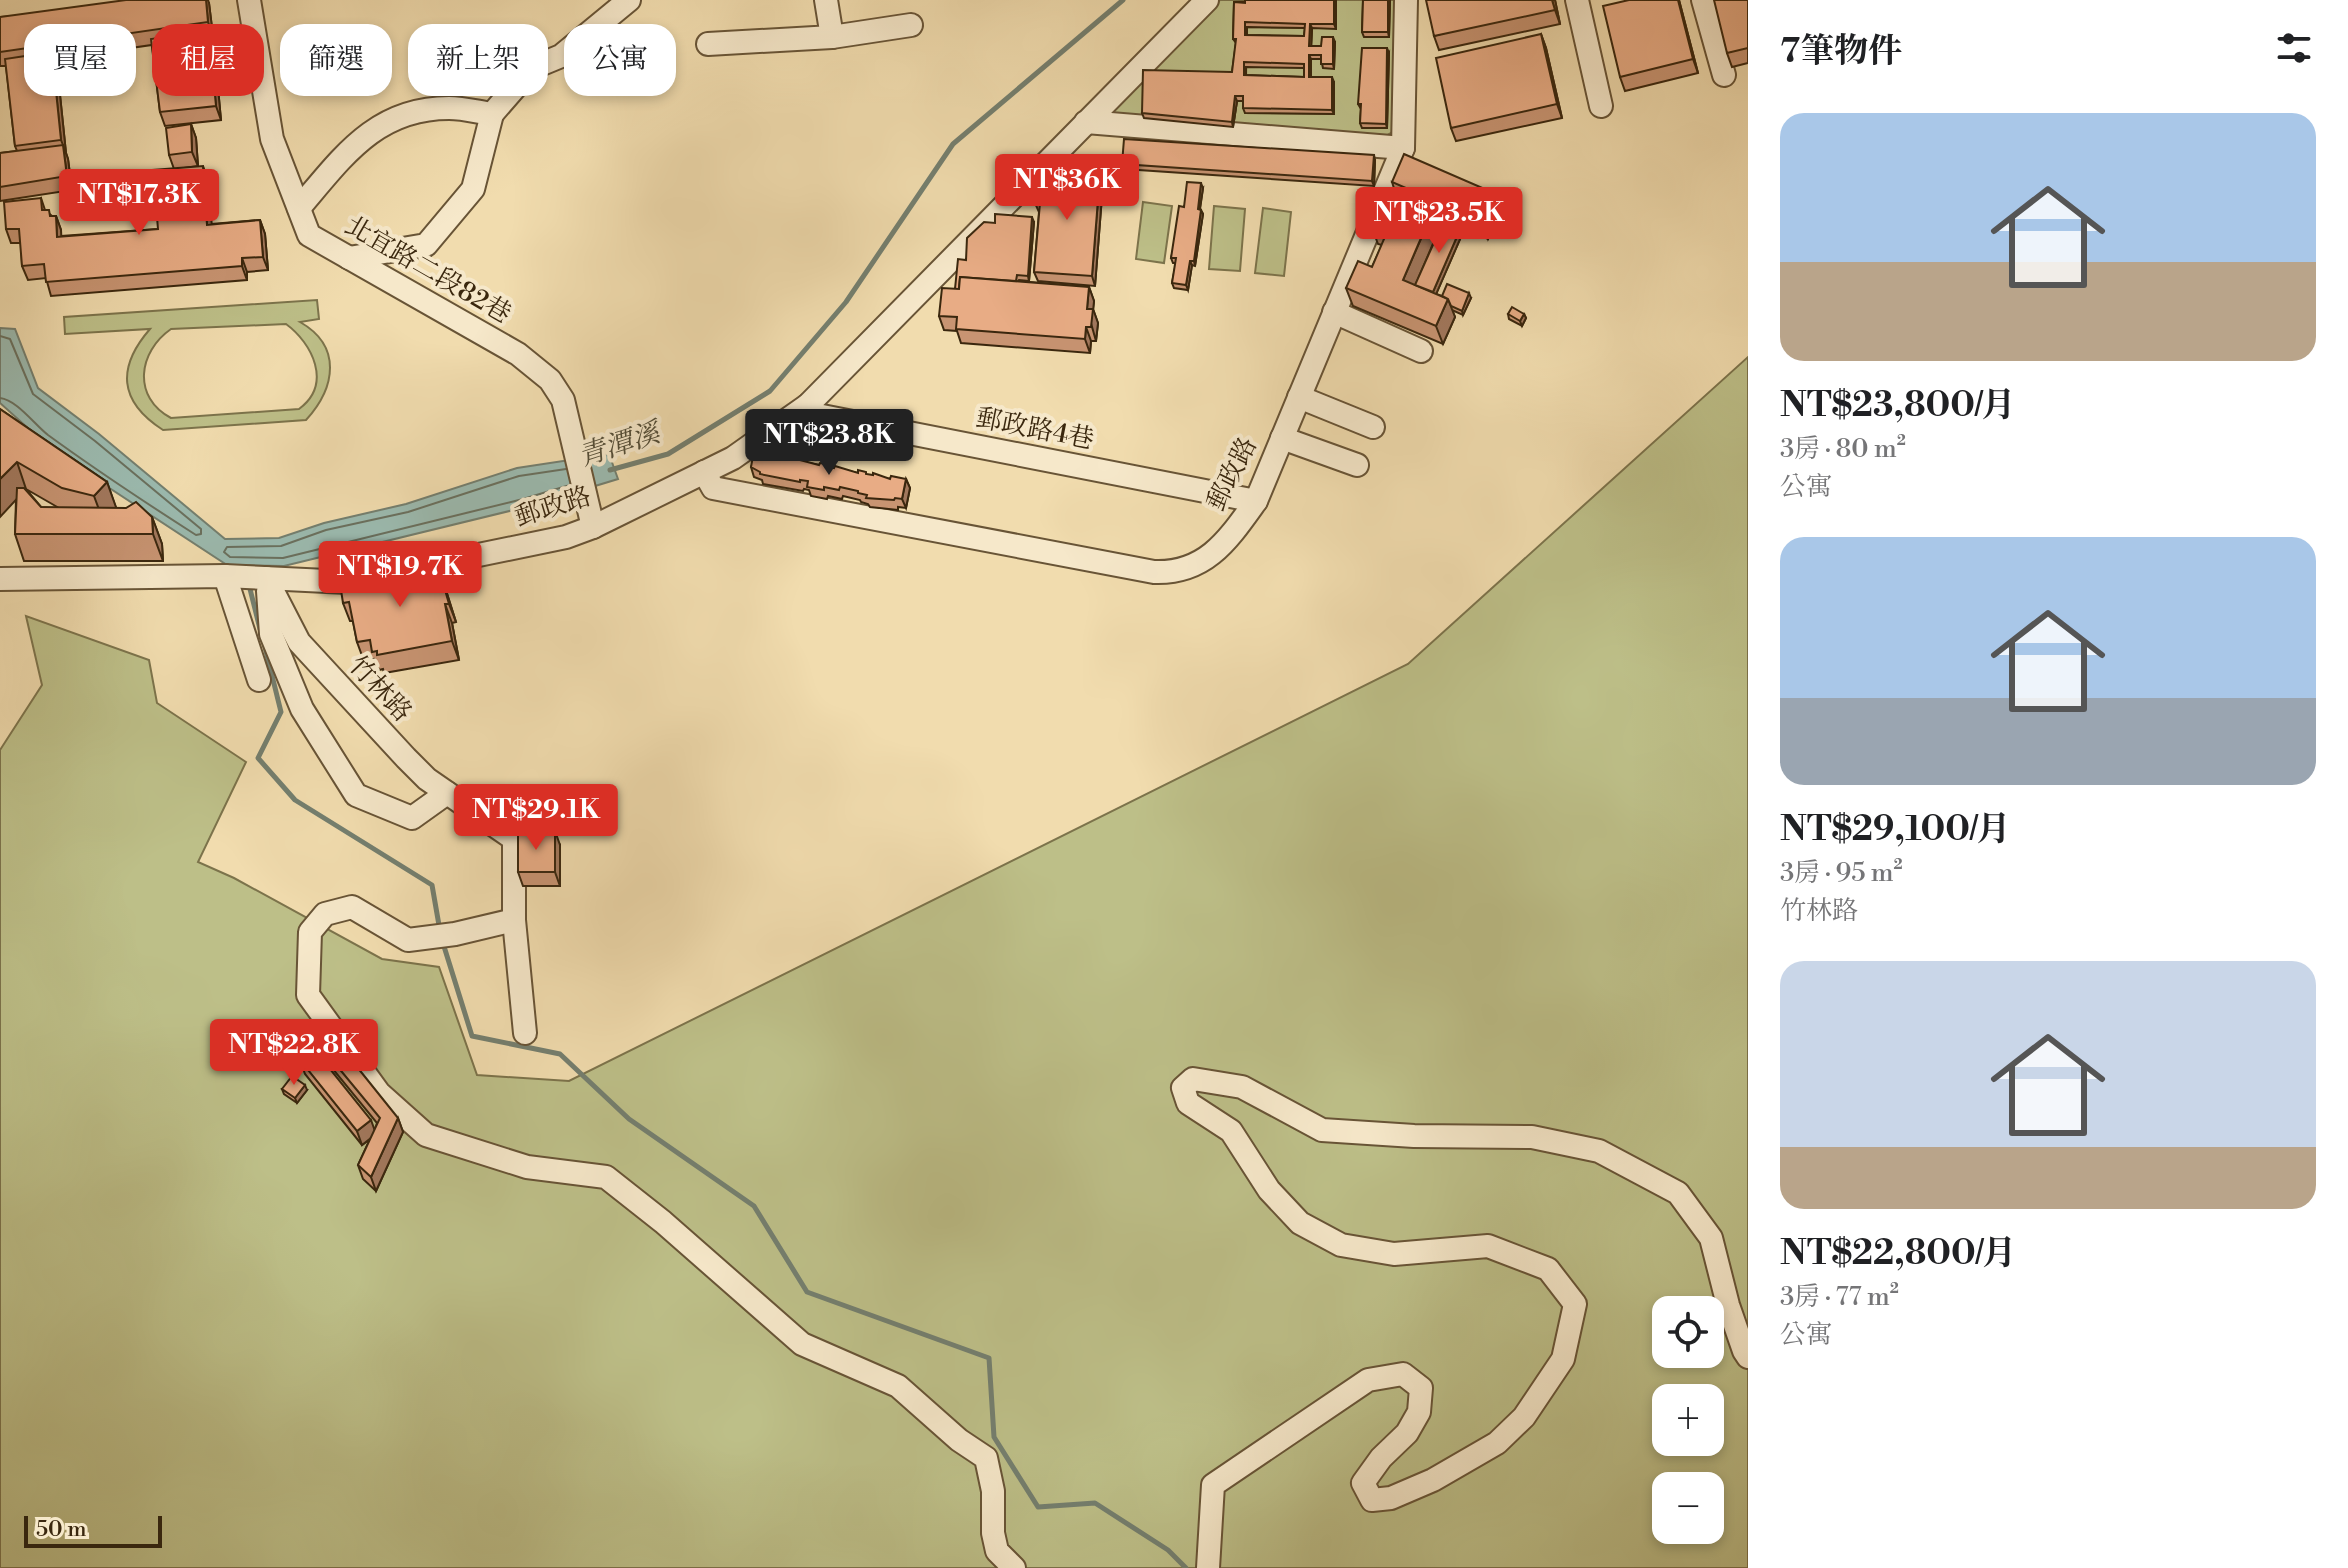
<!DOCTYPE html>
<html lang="zh-TW">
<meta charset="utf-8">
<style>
:root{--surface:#fff;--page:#f6f6f6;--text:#202124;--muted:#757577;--accent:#d93025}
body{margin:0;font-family:"Libre Bodoni","Noto Serif TC",serif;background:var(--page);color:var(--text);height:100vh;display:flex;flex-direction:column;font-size:30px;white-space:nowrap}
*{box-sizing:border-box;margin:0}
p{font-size:26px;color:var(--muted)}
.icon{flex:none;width:44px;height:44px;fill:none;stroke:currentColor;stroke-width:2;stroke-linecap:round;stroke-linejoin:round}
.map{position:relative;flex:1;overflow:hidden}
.sheet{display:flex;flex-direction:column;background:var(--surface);width:600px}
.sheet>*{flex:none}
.top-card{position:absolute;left:24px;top:24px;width:760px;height:72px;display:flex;gap:16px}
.tools{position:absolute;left:1652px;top:1296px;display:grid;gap:16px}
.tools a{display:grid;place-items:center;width:72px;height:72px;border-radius:16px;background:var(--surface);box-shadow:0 4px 12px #0003;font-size:40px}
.scale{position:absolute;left:24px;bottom:20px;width:138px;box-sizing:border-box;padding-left:8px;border:4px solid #3a270e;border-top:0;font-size:22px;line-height:28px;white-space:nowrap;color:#3a270e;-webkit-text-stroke:6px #f6e8ca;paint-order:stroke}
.price{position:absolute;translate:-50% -68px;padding:0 18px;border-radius:8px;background:var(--accent);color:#fff;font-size:26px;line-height:52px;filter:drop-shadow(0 2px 4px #0008)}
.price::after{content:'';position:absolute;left:50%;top:48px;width:24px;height:18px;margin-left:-12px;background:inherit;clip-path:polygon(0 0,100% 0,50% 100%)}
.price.active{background:#222;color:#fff}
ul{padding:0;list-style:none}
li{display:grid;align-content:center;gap:16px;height:424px;padding:0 32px}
li span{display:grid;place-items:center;height:248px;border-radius:24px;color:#555}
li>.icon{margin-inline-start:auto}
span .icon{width:144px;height:144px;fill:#fffc;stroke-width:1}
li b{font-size:34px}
h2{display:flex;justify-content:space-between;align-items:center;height:96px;padding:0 32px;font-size:34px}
.chip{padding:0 28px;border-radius:24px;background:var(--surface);box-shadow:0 4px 12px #0003;font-size:28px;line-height:72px}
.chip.active{background:var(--accent);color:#fff}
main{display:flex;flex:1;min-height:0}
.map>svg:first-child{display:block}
.green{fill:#bdbf88;stroke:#7c734b;stroke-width:2;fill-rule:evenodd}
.water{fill:#9bbaaf;stroke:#747f6f;stroke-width:2}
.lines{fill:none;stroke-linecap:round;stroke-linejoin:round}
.shore{stroke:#6a705e;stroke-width:2}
.stream{stroke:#747f6f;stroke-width:5}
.minor-casing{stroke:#685436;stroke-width:26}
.minor{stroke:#f6e8ca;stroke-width:22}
.wall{fill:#c89472;stroke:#3a270e;stroke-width:2;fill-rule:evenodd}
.shaded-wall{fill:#a2785d;stroke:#3a270e;stroke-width:2}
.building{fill:#e8ac85;stroke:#3a270e;stroke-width:2;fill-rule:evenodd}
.labels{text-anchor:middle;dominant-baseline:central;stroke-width:8;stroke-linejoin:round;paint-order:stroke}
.street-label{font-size:26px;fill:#3a270e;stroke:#f6e8ca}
.water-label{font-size:28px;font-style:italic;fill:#524c36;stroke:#f6e8ca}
</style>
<main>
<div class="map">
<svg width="1748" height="1568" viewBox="0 0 1748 1568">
<rect width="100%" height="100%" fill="#f1dcae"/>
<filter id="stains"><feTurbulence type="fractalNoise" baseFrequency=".0025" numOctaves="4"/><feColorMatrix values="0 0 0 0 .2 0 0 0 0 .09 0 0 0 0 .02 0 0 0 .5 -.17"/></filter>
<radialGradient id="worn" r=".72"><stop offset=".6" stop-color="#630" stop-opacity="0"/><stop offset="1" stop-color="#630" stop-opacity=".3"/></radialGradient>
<g class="green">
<path d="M1220,0h27l-13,77 -90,41 -39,-4z"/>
<path d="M1336,0h61l-3,131 -10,6 -151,-10 4,-26h8v12l88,1 -22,-33v-22h12v-8l-12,-1 1,-22z"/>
<path d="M1247,27l59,1 -1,53 -59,-1z"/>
<path d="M1143,202l29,4 -8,57 -28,-4z"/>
<path d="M1214,206l31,3 -5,62 -31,-2z"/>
<path d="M1263,208l28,4 -7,64 -29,-3z"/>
<path d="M317,300l2,19 -19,3c42,24 36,65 6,98l-143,10c-45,-29 -46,-63 -13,-101l-85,5 -1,-17zM286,324c26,19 47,60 13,85l-128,9c-39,-21 -33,-66 0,-89z"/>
<path d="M1748,357v1211h-1748v-818l42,-65 -16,-69 123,44 8,43 89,59 -48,100 36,16 148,81 57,8 38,108 92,6 839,-417zM1666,1310h44v44h-44zM1666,1398h44v44h-44zM1666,1486h44v44h-44z"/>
</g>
<path class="water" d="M0,328l15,1 23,59 61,46 126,105 54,-1 45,-15 82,-19 111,-36 92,-14 9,25 -92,28 -242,59 -57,-1 -136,-89 -52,-38 -39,-35z"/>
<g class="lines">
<g class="shore">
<path d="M0,336l10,3 23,55 62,47 106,88v5l-5,1c-50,-32 -100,-65 -148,-100 -14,-11 -31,-35 -48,-37"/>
<path d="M566,469l-47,7 -111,36 -82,18 -45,16 -54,1 -3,5 6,5 53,1 240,-59 47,-14"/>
</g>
<g class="stream">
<path d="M610,470l58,-16 102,-63 76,-89 107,-158 170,-144"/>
<path d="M249,585l11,44"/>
<path d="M264,643l17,69 -23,46 37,42 137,85 8,46"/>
<path d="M442,940l30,96 88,18 69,65 125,87 53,86 182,66 5,79 44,70 57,-4 73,47 18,18"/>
</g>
<g class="minor-casing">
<g id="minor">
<path d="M249,0l23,139 37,96 209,119 32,26 13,20 30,127"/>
<path d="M1577,0l24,106"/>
<path d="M1703,0l21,75"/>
<path d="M832,37l79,-12"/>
<path d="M708,44l124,-7 -6,-37"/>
<path d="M1086,122l317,26"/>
<path d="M299,208c43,-50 76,-100 150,-100 14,0 29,4 43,6l40,-46 29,-12 68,-56"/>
<path d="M349,258l77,-13 47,-56 19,-75"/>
<path d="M1334,312l87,39"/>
<path d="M1299,397l74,30"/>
<path d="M808,405l9,10 439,86"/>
<path d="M1282,438l75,27"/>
<path d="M704,472l9,16 441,84c52,2 74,-32 102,-71l147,-353 3,-148"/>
<path d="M225,576l34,104"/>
<path d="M266,578l33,64 107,116 21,21 87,60v81l11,113"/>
<path d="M0,579l225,-3 122,6 219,-45 27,-10 140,-69 75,-53 399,-405"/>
<path d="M268,591l3,43 31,75 54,86 56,23 35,-25"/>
<path d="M514,920l-59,14 -47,6 -56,-33 -27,7 -15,18 -2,63 71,98 47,42 101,32 79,10 57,45 139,122 96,42 61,54 27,18 7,33v42l4,18 17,17"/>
<path d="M1208,1568l5,-83 155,-105 35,-6 18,14 -2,24 -12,21 -26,25 -18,25 9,17 19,-2 42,-18 64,-37 27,-26 39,-58 12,-55 -27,-35 -60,-23 -94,8 -53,-9 -41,-22 -31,-33 -38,-59 -43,-28 -5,-15 10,-9 49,8 80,43 92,6 118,1 67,14 79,42 33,45 17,67 16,46 4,6"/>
</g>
</g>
<use href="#minor" class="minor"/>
</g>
<g class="wall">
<path d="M1336,0v29l-24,-1 -1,18h10l14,-4 -1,27 -11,-1 -2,-9h-10v18l23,5v32l-89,-1 -2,-5v-7h-6l-4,26 -89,-9 -2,-5 90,-41 4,-29 -3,-4 1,-37zM1247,27l58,1 -1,8 -57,-1zM1246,67l58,1v9l-58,-2z"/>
<path d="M1363,0h27l-1,37h-25l-2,-5z"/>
<path d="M1555,0l5,24 -121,26 -5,-14z"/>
<path d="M1629,0h50l19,73 -73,18 -5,-14z"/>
<path d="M1748,0v63l-16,4 -5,-14z"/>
<path d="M209,3l4,33 -2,1 3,8 7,75 -56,6 -5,-14 -8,-67 -98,14 3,7 9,87 2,6 4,31 -72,11v-48l17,-2 -2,-5 -9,-80h-6v-49z"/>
<path d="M1541,34l5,14 16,70 -106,23 -5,-13z"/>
<path d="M1389,53l-2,75h-25l-2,-5 1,-14 -3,-5z"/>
<path d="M191,124l5,14 2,28 -21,3 31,11 3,44 49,-4 5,14 3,36 -21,2v8l-196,16 -5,-18 -18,2 -6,-14 -1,-23h-10l-5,-14 35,-31 4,12 7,6h4l5,14v6l97,-7 16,-60 -5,-14z"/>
<path d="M1375,160l-1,26 -250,-17 -2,-5z"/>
<path d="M1087,169l2,4 11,1 3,9 -8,103 -57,-5 -4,-9 5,-60 -4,-9 19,-33z"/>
<path d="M1392,182l109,29 -13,28 -25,-11 1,2 -28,64 6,2 29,2 -8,17 -11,-5 3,7 -12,27 -90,-38 -7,-18 26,-21 10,-22 -4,-1 -7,-19 21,-3 8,-20 -2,-1z"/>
<path d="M1203,188l-3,21 3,5 -8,52 -3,-1 -4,25 -14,-2 -2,-5 4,-20h-3l-2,-5 13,-51z"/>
<path d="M1034,222l-5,59 -10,-1 -1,1 71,6 5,14 -1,8 5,14 -2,18h-5l-1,12 -129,-10 -4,-12 -13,-1 -5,-14 16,-27 11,-29 29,-37z"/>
<path d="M1508,314h16l2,4 -4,8 -13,-7z"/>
<path d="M0,409l107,73 9,26 36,9 10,27 1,17h-139l-9,-27 1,-35zM26,489l33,19 -18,-1z"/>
<path d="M772,454l1,2 46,9 10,-1 1,3 28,6 32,6h16l4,9 -4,20 -8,-1v3l-28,-3 -2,-3 -7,-2 -1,-2 -17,-4 -1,3 -14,-3 -1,3 -16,-3 -2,-6 -5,-1 -1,2 -40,-7 -1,-4 -8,-3 -3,-10 5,-11z"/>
<path d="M422,563l4,11 14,-2 16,50 -4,1 7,37 -75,13 -1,-4 -4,1 -5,-11 -10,2 -7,-19 -4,-21h-3l-7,-18 26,-18z"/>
<path d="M560,845v41h-37l-5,-14z"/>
<path d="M318,1043l80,75 5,14 -27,59 -13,-12 -5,-14 12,-26 -8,6 -57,-71 -5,-14 75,69 2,-6 -54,-66z"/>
<path d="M282,1089l25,1 -10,13 -13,-9z"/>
</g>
<g class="shaded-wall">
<path d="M206,0h2l1,3 4,33 -5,-14z"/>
<path d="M1334,0h2v29l-2,-5z"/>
<path d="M1388,0h2l-1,37 -1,-5z"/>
<path d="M1552,0h3l5,24 -5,-14z"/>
<path d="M1678,0h1l19,73 -5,-14z"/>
<path d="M1310,24l2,4 -1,22 -2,-4z"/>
<path d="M209,31l5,14 7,75 -5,-14z"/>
<path d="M1541,34l5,14 16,70 -5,-14z"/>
<path d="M1333,37l2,5 -1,27 -1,-5z"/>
<path d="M1387,48l2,5 -2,75 -1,-4z"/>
<path d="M52,52l5,14 9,87 2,6 4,31 -5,-14 -4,-31 -2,-5z"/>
<path d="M1309,55l2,4v22l-2,-4z"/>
<path d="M1332,77l2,5v32l-2,-4z"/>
<path d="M1235,96l2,5 -4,26 -1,-5z"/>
<path d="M191,124l5,14 2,28 -6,-14z"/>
<path d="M1374,155l1,5 -1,26 -2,-5z"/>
<path d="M203,166l5,14 5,59 -6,-14z"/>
<path d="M1100,174l3,9 -8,103 -3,-10z"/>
<path d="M1201,183l2,5 -4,26 -1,-5z"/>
<path d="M1494,193l7,18 -13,28 -6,-18z"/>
<path d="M1437,202l6,18 -33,78 -7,-18z"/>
<path d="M1201,210l2,4 -8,52 -1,-5z"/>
<path d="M56,216l5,14 1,21 -5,-14z"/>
<path d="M1032,217l2,5 -5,59 -1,-5z"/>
<path d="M260,220l5,14 3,36 -5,-13z"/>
<path d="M1462,225l2,5 -33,76 -2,-5z"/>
<path d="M242,258l5,14v8l-5,-14z"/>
<path d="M1190,261l2,4 -4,25 -2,-5z"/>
<path d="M1089,287l5,14 -1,11v-3l5,14 -2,18 -9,-32z"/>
<path d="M1469,293l2,5 -8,17 -1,-4z"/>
<path d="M1448,299l7,18 -12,27 -7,-18z"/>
<path d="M1524,314l2,4 -4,8 -2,-5z"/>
<path d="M1086,327l5,14 -1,12 -5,-14z"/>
<path d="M17,462l9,27 -26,28v-38z"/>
<path d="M906,479l4,9 -4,20 -4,-9z"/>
<path d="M107,482l10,28 -13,13 -10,-27z"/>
<path d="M152,517l10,27 1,17 -10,-27z"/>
<path d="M440,572l6,18 10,32 -7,-18z"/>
<path d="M445,604l7,19 7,37 -7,-19z"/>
<path d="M555,831l5,14v41l-5,-14z"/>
<path d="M305,1085l2,5 -10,13 -2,-5z"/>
<path d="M398,1118l5,14 -27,59 -5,-14z"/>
<path d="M371,1120l5,14 -14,11 -5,-14z"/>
</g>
<g class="building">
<path d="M126,0h80l2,22 -208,30v-35z"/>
<path d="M1245,0h89v24h-24l-1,22h12l1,-9h11v27h-12v-9h-12v22h23v33l-89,-2v-12h-8l-3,26 -90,-9 1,-43 89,2 4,-33h-3l1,-37 11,1zM1245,22l60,2 -1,12 -59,-1zM1244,62l60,2v13l-60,-2z"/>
<path d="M1363,0h25v32h-26z"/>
<path d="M1426,0h126l3,10 -121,26z"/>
<path d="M1629,0h49l15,59 -73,18 -17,-71z"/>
<path d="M1714,0h34v48l-21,5z"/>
<path d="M209,31l7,75 -56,6 -9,-73z"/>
<path d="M1541,34l16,70 -106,24 -15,-70z"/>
<path d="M1362,48h25l-1,76 -26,-1 1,-19h-3z"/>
<path d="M52,52l9,88 -46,6 -10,-87z"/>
<path d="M191,124l1,28 -23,3 -3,-27z"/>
<path d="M1124,139l250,16 -2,26 -250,-17z"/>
<path d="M63,145l4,31 -67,11v-34z"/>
<path d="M1404,154l90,39 -12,28 -45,-19 -19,43 -15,35 45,19 -12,27 -90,-38 12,-27 14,6 15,-35 -16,-7 4,-9 17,6 14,-34 -14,-6z"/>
<path d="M203,166l4,59 53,-5 3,37 -21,1v8l-196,16 -2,-18 -22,2 -3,-37h-13l-2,-27 37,-4 1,12h7l1,6h6l1,21 101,-8 -5,-59z"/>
<path d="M1054,166l33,3v4l13,1 -8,102 -58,-4 6,-69h-5l1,-9h5l2,-24h11z"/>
<path d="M1187,182l14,1 -3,26 3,1 -7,51h-4l-4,24 -14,-2 4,-25h-5l8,-52 5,1z"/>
<path d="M995,214l37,3 -4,59 -11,-1 -1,6 -56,-4 -1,12h-4l3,-30 8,1 1,-22 17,-16 11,1z"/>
<path d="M1445,218l17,7 -29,67 -18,-7z"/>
<path d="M960,277l129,10 -2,22h6l-2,18h-5l-1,12 -129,-10 1,-12 -18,-1 3,-28 17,1z"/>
<path d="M1447,284l22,9 -7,18 -11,-5 -3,-7 -6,-3z"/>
<path d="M1512,307l12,7 -4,7 -12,-7z"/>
<path d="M0,409l107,73 -13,14 -32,-8 -45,-26 -17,17z"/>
<path d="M757,451l15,3v2l9,2v-3l38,10 1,-2 9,1v3l5,1 1,-2 23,7v-3l8,2v2l7,1v-2l17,6 1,-3 15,3 -4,20 -7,-1 -1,2 -28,-2 1,-3 -9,-2v-2l-18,-4 -1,3 -15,-3v3l-17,-3 1,-6 -8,-1v2l-40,-8v-2l-9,-5 2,-11h3z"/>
<path d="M17,488h7l17,19 85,1 10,-6 16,15 1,17h-138z"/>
<path d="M422,563l2,11 16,-2 9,32h-4l7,37 -75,14v-4l-5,1 -2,-12 -13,2 -8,-40 -6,1 -2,-13 28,-5 -3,-16z"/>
<rect x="518" y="831" width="37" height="41"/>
<path d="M325,1027l73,91 -27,59 -13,-12 22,-47 -62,-75z"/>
<path d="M314,1049l57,71 -14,11 -57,-71z"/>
<path d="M292,1076l13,9 -10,13 -13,-9z"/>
</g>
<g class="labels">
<g class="street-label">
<text transform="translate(428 270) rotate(30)">北宜路二段82巷</text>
<text transform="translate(1035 429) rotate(11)">郵政路4巷</text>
<text transform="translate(1232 474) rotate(-63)">郵政路</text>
<text transform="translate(553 507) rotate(-17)">郵政路</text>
<text transform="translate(380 689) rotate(47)">竹林路</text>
</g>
<g class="water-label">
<text transform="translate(619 445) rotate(-18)">青潭溪</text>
</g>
</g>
<rect width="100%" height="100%" filter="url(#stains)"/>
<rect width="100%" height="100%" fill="url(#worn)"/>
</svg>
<div class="tools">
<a><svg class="icon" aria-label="locate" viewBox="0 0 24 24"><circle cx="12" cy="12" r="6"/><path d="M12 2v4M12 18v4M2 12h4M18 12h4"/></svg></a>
<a>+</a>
<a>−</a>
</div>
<div class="scale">50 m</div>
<b class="price" style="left:1067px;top:222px">NT$36K</b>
<b class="price" style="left:139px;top:237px">NT$17.3K</b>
<b class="price" style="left:1439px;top:255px">NT$23.5K</b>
<b class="price active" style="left:829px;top:477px">NT$23.8K</b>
<b class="price" style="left:400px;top:609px">NT$19.7K</b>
<b class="price" style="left:536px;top:852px">NT$29.1K</b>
<b class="price" style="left:294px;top:1087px">NT$22.8K</b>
<div class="top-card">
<a class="chip">買屋</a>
<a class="chip active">租屋</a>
<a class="chip">篩選</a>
<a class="chip">新上架</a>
<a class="chip">公寓</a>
</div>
</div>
<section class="sheet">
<h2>7筆物件<svg class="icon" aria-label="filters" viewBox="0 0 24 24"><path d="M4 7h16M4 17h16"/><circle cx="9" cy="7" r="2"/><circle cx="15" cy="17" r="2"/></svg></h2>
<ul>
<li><span style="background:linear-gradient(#a9c7e8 60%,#b9a48a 0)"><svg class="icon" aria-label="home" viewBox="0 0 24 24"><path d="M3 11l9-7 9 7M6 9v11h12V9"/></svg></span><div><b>NT$23,800/月</b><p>3房 · 80 m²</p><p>公寓</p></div></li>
<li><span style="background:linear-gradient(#a9c7e8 65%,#9aa5b1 0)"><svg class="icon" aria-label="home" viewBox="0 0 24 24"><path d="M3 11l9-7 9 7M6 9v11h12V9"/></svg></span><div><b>NT$29,100/月</b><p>3房 · 95 m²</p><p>竹林路</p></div></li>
<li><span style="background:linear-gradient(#c9d6e8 75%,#b9a48a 0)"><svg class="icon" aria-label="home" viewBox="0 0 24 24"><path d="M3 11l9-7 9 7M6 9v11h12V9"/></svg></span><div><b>NT$22,800/月</b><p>3房 · 77 m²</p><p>公寓</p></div></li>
</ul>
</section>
</main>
